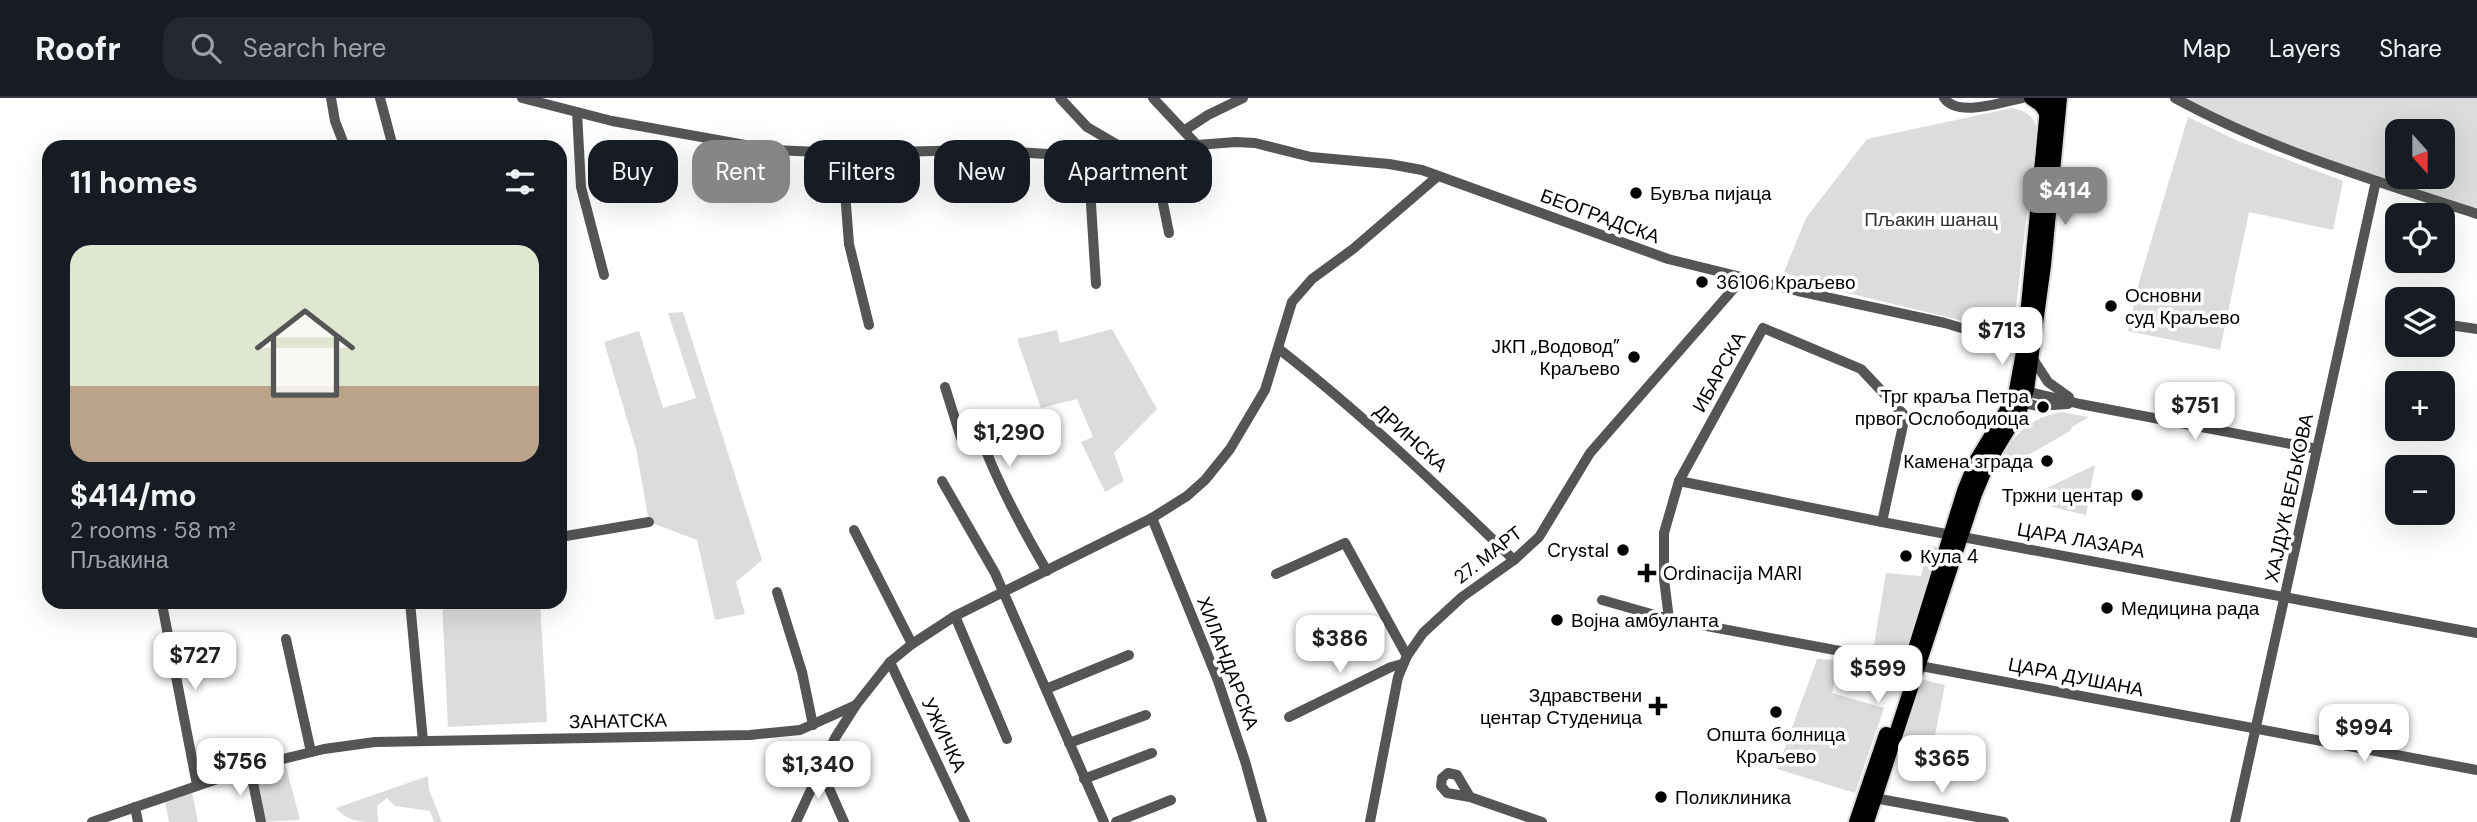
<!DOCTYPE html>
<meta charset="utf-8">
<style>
:root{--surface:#171b24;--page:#242831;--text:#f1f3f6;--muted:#9ea1a6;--line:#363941;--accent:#858687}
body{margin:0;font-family:"DM Sans",sans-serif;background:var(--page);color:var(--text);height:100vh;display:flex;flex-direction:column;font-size:26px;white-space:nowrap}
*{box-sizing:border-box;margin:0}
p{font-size:23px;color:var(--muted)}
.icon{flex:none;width:38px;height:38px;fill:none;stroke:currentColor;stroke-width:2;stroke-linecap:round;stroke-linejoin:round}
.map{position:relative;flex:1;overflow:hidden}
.side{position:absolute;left:42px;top:42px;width:525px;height:469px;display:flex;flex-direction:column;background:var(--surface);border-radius:21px;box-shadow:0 7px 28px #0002}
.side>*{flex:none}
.top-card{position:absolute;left:588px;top:42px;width:665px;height:63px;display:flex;gap:14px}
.needle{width:46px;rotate:159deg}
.tools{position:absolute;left:2385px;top:21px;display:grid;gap:14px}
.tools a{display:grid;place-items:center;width:70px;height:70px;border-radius:14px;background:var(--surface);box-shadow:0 7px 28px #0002;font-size:35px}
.price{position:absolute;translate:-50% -60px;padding:0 16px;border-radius:14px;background:#fff;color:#222;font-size:23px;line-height:46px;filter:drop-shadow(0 2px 4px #0008)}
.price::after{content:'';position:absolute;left:50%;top:42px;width:21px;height:16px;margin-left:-10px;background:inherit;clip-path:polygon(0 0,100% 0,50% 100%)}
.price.on{background:var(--accent);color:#fff}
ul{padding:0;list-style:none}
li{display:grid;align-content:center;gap:14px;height:371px;padding:0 28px}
li span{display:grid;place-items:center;height:217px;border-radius:21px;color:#555}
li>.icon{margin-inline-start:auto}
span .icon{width:126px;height:126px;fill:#fffc;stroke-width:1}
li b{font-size:30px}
h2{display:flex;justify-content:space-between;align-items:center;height:84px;padding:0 28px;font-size:30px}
.chip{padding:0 24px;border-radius:21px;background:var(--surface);box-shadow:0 7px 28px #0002;font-size:24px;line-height:63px}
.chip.on{background:var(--accent);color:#fff}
header{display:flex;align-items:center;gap:42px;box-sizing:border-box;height:98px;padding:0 35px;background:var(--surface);border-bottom:2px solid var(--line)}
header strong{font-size:33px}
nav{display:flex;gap:38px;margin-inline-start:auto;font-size:24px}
.search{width:490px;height:63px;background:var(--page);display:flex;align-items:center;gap:18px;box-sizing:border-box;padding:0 24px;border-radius:21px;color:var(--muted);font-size:26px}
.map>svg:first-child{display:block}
.green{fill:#dcdcdc;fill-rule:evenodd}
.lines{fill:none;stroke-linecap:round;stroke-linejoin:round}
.major-casing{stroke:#dbdbdb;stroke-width:18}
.minor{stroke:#555;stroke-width:10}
.major{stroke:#000;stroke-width:14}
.poi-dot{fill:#000;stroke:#fff;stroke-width:2.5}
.labels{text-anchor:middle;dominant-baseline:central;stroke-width:7;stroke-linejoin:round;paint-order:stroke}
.poi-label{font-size:19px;fill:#000;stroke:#fff;text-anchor:start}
.street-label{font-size:19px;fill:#000;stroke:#fff}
.park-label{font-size:19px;fill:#333;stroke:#fff}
</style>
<header>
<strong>Roofr</strong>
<div class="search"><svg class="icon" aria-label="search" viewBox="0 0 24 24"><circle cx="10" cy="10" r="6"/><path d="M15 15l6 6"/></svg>Search here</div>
<nav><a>Map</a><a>Layers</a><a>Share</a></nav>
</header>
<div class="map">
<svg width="2477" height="724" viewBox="0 0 2477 724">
<rect width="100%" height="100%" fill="#fff"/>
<g class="green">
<path d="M2175,0h302v116l-101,-33zM2398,33h45v46h-45z"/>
<path d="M2012,10c13,3 22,7 25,21l-24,204 -231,-56 24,-59 61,-79z"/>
<path d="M2188,19l50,24 105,40 -10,49 -84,-18 -29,138 -92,-19 11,-49z"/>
<path d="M683,214l79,248 -26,22 9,32 -30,6 -18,-80 -48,-18 -13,-73 -32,-107 35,-11 24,77 33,-10 -28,-85z"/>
<path d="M1112,231l45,80 -43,44 10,28 -19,11 -24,-50 12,-5 -16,-38 -36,9 -24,-69 40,-9 3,13z"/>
<path d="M2061,314l28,5 -17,10 -2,4 -71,41 -8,-2c21,-29 32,-51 70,-58z"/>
<path d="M2095,367l-9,50 -34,-8 -3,-8 -19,-3z"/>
<path d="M1928,447l14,3 -37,108 -32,-5 13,-78 35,3z"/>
<path d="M442,504h98l7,120 -99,5z"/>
<path d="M1817,561l22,1 -7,33 52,15 -29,85 -78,-24z"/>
<path d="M1921,581l24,6 -15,75 -33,-5z"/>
<path d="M284,661l16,61 -39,2 -11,-54z"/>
<path d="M428,678l1,14 13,32h-8l-4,-11 -35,-5 -8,-8 -10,8 1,16c-17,0 -30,0 -42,-14z"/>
<path d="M191,689l7,35h-29l-5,-25z"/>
</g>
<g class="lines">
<g class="major-casing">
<g id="major">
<path d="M2031,0l10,7 6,9"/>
<path d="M1914,554l50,-161 13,-32 32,-53 7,-16 8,-43 24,-249"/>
<path d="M1856,724l30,-88"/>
<path d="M1867,724l108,-328 13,-31 32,-53 7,-20 17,-125 16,-167"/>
</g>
</g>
<g class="minor">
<path d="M331,0l4,23 10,26"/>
<path d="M380,0l13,49"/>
<path d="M522,0l90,23 162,29 68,3 138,-3 119,7 54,-3 44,-9 39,-3 19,1 56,14 78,7 33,6 246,89 130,32 147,32 86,26"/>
<path d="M1060,0l27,29 48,28"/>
<path d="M1153,0l44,47"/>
<path d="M1944,0c14,20 57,4 78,0"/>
<path d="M2175,0c95,52 199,82 302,116"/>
<path d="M577,14l4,75 23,88"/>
<path d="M1185,32l23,-15 35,-17"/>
<path d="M842,55l7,91 20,81"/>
<path d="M1153,56l16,79"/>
<path d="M1088,58l8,128"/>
<path d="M2443,226l34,5"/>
<path d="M1279,251c83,65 159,137 235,211"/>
<path d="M2033,261l15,23 21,15"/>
<path d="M945,289l16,51 23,8c17,44 39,84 63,125"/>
<path d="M2021,292l59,14 237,45"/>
<path d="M2018,303l19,5 31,-2"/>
<path d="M984,348l36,-13"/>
<path d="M942,383l53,92 109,249"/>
<path d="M1679,383l203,41 595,111"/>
<path d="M1152,420l65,160 28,83 17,61"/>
<path d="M854,432l58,114"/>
<path d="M560,439l89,-15"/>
<path d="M1276,476l69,-31 62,113"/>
<path d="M777,494l25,80 11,53"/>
<path d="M1602,502l67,19 808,151"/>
<path d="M410,504l13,139"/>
<path d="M162,506l35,181"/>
<path d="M955,518l52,123"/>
<path d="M1669,521l-5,-40v-46l15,-52 84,-153 98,41 44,47 -23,106"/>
<path d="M286,541l25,113"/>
<path d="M890,564l75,160"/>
<path d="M1046,591l83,-34"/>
<path d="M1289,619l102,-50 11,-3"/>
<path d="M1069,645l77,-28"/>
<path d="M250,670l11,54"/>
<path d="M820,670l24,54"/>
<path d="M1084,681l68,-26"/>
<path d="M1470,699l-13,-22 -9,-2 -6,5 -1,8 6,7 23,4 72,25"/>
<path d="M1869,699l135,25"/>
<path d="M135,709l3,15"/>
<path d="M92,724l166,-57 66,-16 51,-7 375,-7 50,-5 56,-25"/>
<path d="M796,724l39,-84 21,-33 34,-43 22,-18 43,-28 197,-98 35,-22 18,-16 25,-31 35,-59 27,-88 20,-23 41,-30 85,-73"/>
<path d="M1116,724l55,-22"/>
<path d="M1370,724l28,-145 9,-21 16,-23 39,-36 52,-37 25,-23 51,-84 153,-175"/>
<path d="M2235,724l141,-641"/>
</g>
<use href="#major" class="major"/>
</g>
<g class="poi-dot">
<circle cx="1636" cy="95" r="7"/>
<circle cx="1702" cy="184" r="7"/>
<circle cx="2111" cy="208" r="7"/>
<circle cx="1634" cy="259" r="7"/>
<circle cx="2043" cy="309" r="7"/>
<circle cx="2047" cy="363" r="7"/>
<circle cx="2137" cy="397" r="7"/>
<circle cx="1623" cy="452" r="7"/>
<circle cx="1906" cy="458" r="7"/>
<path d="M1643.5 464.5h7v7h7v7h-7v7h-7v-7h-7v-7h7z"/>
<circle cx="2107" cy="510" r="7"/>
<circle cx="1557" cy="522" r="7"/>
<path d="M1654.5 597.5h7v7h7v7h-7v7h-7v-7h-7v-7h7z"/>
<circle cx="1776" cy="614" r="7"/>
<circle cx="1661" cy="699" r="7"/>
</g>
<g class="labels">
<g class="poi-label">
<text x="1650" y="95">Бувља пијаца</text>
<text x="1716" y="184">36106 Краљево</text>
<text x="2125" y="197">Основни<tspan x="2125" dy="22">суд Краљево</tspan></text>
<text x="1620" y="248" text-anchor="end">ЈКП „Водовод”<tspan x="1620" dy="22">Краљево</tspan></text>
<text x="2029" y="298" text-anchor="end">Трг краља Петра<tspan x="2029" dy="22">првог Ослободиоца</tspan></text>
<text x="2033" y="363" text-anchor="end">Камена зграда</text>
<text x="2123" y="397" text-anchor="end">Тржни центар</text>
<text x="1609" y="452" text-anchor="end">Crystal</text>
<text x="1920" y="458">Кула 4</text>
<text x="1663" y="475">Ordinacija MARI</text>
<text x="2121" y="510">Медицина рада</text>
<text x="1571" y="522">Војна амбуланта</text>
<text x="1642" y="597" text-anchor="end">Здравствени<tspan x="1642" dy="22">центар Студеница</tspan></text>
<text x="1776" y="636" text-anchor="middle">Општа болница<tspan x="1776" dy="22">Краљево</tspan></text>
<text x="1675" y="699">Поликлиника</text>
</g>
<g class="street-label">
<text transform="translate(1600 118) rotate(20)">БЕОГРАДСКА</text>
<text transform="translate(1719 274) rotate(-61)">ИБАРСКА</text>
<text transform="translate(1411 340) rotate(42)">ДРИНСКА</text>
<text transform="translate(2289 400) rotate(-78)">ХАЈДУК ВЕЉКОВА</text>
<text transform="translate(2081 442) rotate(10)">ЦАРА ЛАЗАРА</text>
<text transform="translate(1488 457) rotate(-38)">27. МАРТ</text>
<text transform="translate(1228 565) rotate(69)">ХИЛАНДАРСКА</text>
<text transform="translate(2076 579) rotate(11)">ЦАРА ДУШАНА</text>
<text transform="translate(618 623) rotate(-1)">ЗАНАТСКА</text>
<text transform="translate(944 637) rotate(65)">УЖИЧКА</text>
</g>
<g class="park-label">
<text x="1931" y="121">Пљакин шанац</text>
</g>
</g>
</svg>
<div class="tools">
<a><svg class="needle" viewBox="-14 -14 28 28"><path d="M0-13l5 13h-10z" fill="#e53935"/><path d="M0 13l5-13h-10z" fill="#9ea1a6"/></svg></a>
<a><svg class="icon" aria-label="locate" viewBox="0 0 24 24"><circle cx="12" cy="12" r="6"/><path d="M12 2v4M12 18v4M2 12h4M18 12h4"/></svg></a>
<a><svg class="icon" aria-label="layers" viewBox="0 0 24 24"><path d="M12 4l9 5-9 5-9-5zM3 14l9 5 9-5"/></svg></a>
<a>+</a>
<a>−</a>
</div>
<b class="price on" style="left:2065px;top:129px">$414</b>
<b class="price" style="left:2002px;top:269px">$713</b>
<b class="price" style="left:2195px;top:344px">$751</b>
<b class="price" style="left:1009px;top:371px">$1,290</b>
<b class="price" style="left:1340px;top:577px">$386</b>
<b class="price" style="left:195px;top:594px">$727</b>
<b class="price" style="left:1878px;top:607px">$599</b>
<b class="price" style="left:2364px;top:666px">$994</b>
<b class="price" style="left:1942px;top:697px">$365</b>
<b class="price" style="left:240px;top:700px">$756</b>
<b class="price" style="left:818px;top:703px">$1,340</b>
<div class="top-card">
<a class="chip">Buy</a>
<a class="chip on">Rent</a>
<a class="chip">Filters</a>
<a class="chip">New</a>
<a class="chip">Apartment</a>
</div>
<section class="side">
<h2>11 homes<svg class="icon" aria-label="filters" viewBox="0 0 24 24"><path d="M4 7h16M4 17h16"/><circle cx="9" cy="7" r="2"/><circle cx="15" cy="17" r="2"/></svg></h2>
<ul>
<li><span style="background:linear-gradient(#dfe7d0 65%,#b9a48a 0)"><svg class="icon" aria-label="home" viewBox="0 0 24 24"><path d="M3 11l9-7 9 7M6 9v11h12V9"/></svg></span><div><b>$414/mo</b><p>2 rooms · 58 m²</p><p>Пљакина</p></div></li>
</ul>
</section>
</div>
